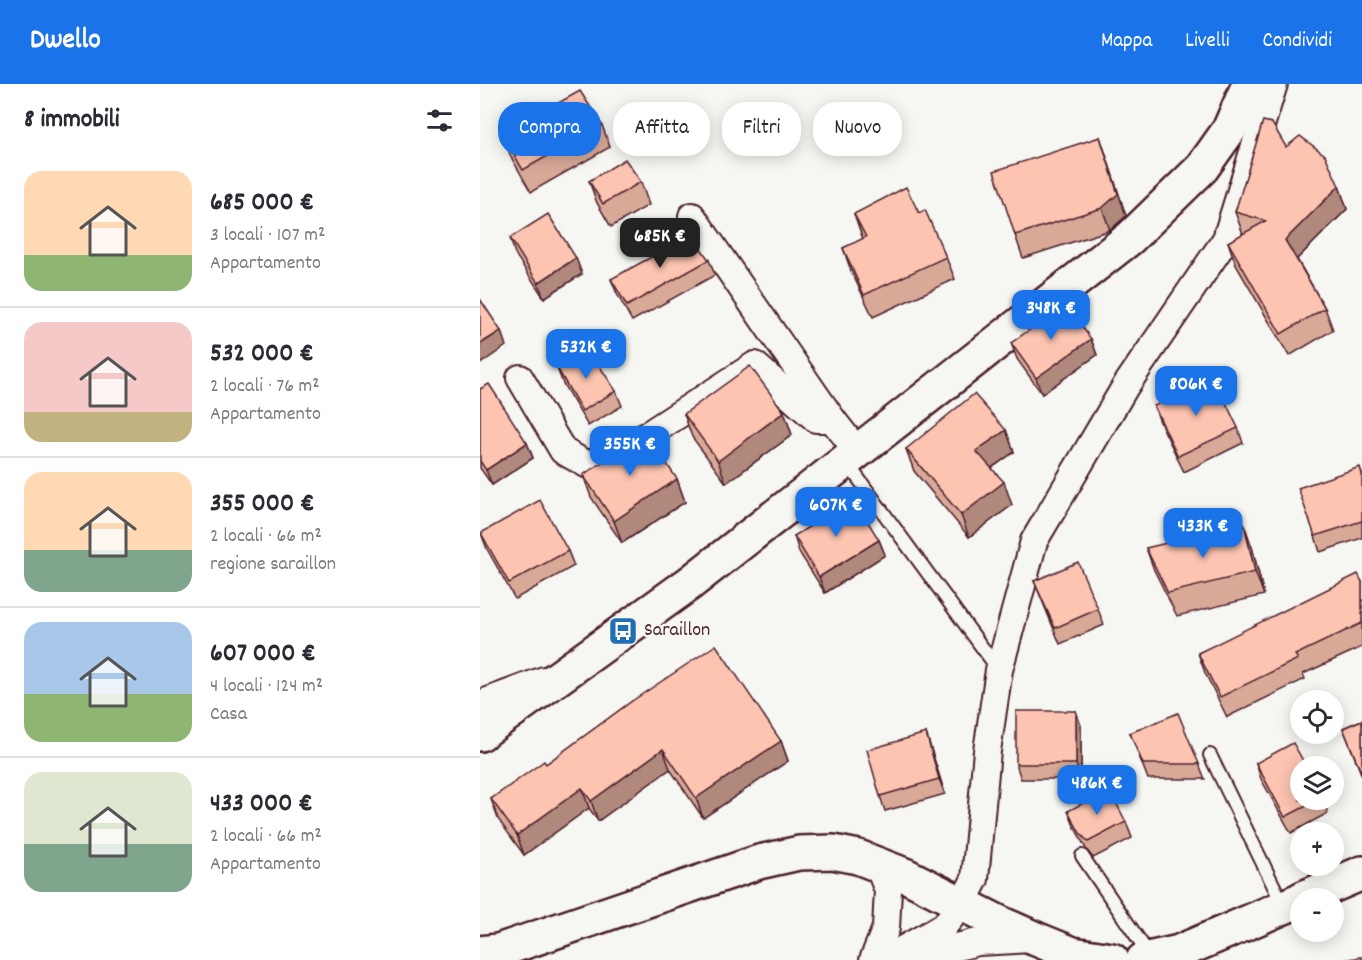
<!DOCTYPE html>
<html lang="it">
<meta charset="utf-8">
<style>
:root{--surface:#fff;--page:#f2f2f3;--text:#2b2b33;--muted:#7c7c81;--line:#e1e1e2;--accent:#1a73e8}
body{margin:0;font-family:Dekko,sans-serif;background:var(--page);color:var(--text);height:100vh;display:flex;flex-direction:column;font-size:22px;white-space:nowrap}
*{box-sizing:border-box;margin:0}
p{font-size:20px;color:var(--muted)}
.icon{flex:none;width:33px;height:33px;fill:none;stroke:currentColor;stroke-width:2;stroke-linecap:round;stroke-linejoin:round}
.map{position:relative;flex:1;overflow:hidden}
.drawer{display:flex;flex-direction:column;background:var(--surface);width:480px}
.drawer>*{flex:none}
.hud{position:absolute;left:18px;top:18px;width:570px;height:54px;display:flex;gap:12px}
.tools{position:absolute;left:810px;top:606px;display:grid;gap:12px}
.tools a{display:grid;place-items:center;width:54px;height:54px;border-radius:50%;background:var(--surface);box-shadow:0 3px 15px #0003;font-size:30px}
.price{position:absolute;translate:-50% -51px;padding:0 14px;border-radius:12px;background:var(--accent);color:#fff;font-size:20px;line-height:39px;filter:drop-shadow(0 2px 3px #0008)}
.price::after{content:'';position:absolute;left:50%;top:36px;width:18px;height:14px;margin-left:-9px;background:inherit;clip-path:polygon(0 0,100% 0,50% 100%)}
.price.current{background:#222;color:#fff}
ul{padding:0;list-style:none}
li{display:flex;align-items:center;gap:18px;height:150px;padding:0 24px}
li+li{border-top:2px solid var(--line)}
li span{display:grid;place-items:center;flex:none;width:168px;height:120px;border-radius:18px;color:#555}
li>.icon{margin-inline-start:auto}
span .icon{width:72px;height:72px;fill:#fffc;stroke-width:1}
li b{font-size:26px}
h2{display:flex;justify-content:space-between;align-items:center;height:72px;padding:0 24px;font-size:26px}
.pill{padding:0 21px;border-radius:24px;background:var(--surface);box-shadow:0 3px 15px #0003;font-size:21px;line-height:54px}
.pill.current{background:var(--accent);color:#fff}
header{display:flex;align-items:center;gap:36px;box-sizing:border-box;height:84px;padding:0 30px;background:var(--accent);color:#fff}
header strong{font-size:28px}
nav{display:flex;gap:33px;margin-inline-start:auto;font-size:21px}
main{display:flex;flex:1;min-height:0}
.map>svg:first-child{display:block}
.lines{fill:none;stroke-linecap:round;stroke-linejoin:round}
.service-casing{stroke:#4a1f2b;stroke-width:16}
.minor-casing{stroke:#4a1f2b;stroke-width:30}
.secondary-casing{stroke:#4a1f2b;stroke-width:38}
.service{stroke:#f6f6f2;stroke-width:12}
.minor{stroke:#f6f6f2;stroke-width:26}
.secondary{stroke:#f6f6f2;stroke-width:33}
.wall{fill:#d9a998;stroke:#4a1f2b;stroke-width:1.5}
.shaded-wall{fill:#b0897c;stroke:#4a1f2b;stroke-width:1.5}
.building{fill:#fcc4b1;stroke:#4a1f2b;stroke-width:1.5}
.labels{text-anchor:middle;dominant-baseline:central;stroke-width:5;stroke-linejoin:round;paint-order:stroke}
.poi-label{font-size:20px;fill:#4a1f2b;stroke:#f6f6f2;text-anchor:start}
</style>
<header>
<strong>Dwello</strong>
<nav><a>Mappa</a><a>Livelli</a><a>Condividi</a></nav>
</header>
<main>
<section class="drawer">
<h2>8 immobili<svg class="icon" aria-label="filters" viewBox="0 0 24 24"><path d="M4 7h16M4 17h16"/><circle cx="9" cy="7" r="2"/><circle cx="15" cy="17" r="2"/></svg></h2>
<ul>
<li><span style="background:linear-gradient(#ffd9b3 70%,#8fb573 0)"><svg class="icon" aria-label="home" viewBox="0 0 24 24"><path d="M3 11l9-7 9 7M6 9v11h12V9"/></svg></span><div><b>685 000 €</b><p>3 locali · 107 m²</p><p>Appartamento</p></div></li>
<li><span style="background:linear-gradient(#f6c9c9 75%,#c2b280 0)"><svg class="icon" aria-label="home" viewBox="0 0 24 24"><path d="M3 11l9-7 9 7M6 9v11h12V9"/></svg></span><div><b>532 000 €</b><p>2 locali · 76 m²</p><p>Appartamento</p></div></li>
<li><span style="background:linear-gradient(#ffd9b3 65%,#7fa58c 0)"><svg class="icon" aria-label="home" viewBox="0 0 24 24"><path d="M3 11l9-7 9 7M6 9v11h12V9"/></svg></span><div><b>355 000 €</b><p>2 locali · 66 m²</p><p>regione saraillon</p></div></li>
<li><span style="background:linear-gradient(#a9c7e8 60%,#8fb573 0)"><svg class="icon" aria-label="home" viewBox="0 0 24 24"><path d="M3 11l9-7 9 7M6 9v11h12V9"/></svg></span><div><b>607 000 €</b><p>4 locali · 124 m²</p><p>Casa</p></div></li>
<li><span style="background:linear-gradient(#dfe7d0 60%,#7fa58c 0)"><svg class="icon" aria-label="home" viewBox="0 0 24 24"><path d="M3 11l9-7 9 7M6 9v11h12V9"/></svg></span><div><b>433 000 €</b><p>2 locali · 66 m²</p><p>Appartamento</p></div></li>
</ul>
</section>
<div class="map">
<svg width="882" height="876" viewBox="0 0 882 876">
<rect width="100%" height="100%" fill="#f6f6f2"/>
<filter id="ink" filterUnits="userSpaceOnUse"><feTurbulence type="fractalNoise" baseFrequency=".0167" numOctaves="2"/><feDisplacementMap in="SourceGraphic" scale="12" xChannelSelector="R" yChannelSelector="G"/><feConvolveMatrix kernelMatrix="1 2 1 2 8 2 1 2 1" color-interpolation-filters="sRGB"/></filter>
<g filter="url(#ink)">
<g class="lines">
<g class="service-casing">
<g id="service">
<path d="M367,379l151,206"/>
<path d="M730,671l73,150"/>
<path d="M602,772l68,100"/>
</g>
</g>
<g class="minor-casing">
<g id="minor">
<path d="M212,132l140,203 26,33"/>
<path d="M40,294l43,73 25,14 50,-24 117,-76 61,54h16"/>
<path d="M0,620l64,-24"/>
<path d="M393,876l13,-32 2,-38 -11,-27"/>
<path d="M404,876l60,-34 18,-22 13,-25 12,-128 12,-81 35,-129 91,-154 101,-148 48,-155"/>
<path d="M423,876l75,-18 54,-3"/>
</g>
</g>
<g class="secondary-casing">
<g id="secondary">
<path d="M0,650l210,-151 440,-345 72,-70 27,-38 20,-46"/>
<path d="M823,814l59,-25"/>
<path d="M0,869l18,-2 261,-89 40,-9 34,-1 25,5 49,19 95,48 34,15 37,15 39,6"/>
<path d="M663,876l36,-8 121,-52"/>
</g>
</g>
<use href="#service" class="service"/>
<use href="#minor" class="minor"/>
<use href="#secondary" class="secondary"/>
</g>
<g class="wall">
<path d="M122,41l8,22 -79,45 -20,-35 -9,-23z"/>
<path d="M620,53l26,79 -16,14 -87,28 -8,-23z"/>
<path d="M806,63l53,39 8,23 -50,50 28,49 8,22 -44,26 -53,-91 -8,-23 15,-8 -8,-22z"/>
<path d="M109,97l52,1 8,23 -38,22 -14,-24z"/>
<path d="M439,129l27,44 9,22 -82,38 -22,-46 -8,-23 20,-9 -9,-25z"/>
<path d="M30,154l72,36 -38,24 -29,-44z"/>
<path d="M229,176l6,15 -83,46 -15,-27 -6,-15z"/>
<path d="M611,255l6,16 -55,39 -25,-35 -6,-16z"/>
<path d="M77,284l59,23 6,15 -34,20 -25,-42z"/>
<path d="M0,305l47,54 6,15 -41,27 -12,-17z"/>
<path d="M674,322l84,22 5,15 -59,29 -24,-50z"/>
<path d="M304,328l8,23 -66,48 -34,-46 -8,-23z"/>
<path d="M526,346l8,22 -22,16 20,37 -43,32 -55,-66 -8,-22z"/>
<path d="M882,389v65l-42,14 -5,-16z"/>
<path d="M103,391l94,4 8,23 -63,41 -31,-46z"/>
<path d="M1,449l87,18 6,15 -59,33 -28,-50z"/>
<path d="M314,452l85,4 6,15 -60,38 -26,-41z"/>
<path d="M772,463l12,48 -87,21 -23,-46 -8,-22z"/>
<path d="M554,497l64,28 6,16 -44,19z"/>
<path d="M882,498v65l-59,27 2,5 -78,38 -22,-44 -7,-20z"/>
<path d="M152,617l149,40 7,20 -85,57 -33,-49 -72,52 -9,-13 -65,47 -26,-36 -7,-20 55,-35z"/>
<path d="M596,627l5,15v53h-60l-5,-15z"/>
<path d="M882,636v56l-19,-48z"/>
<path d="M446,649l5,16 14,45 -60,17 -5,-15z"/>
<path d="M650,649l69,31 6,15h-57z"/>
<path d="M776,679l44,37h23l5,13 -37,20 -30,-54z"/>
<path d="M588,727l58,11 6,16 -39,20 -7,-9 -12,-23z"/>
</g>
<g class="shaded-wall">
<path d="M620,53l26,79 -16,14 -8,-22z"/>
<path d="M859,102l8,23 -53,53 -9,-22z"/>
<path d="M96,174l6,16 -38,24 -6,-15z"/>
<path d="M21,247l5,15 -26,18v-20z"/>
<path d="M611,255l6,16 -55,39 -6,-16z"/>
<path d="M304,328l8,23 -66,48 -8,-22z"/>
<path d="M526,346l8,22 -30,21 -8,-22z"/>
<path d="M47,359l6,15 -41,27 -6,-15z"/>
<path d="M197,395l8,23 -63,41 -8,-22z"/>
<path d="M524,398l8,23 -43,32 -8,-22z"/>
<path d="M764,440l8,23 12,48 -9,-23z"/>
<path d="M399,456l6,15 -60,38 -6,-16z"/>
<path d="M596,627l5,15v53l-5,-15z"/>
<path d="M446,649l5,16 14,45 -6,-15z"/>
<path d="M301,657l7,20 -85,57 -7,-20z"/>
<path d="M183,665l7,20 -72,52 -7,-20z"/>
<path d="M102,704l7,20 -65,47 -7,-20z"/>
</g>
<g class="building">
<path d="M100,7l22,34 -79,45 -21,-36z"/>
<path d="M783,37l9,2 14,24 14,-11 25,19 14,31 -54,54 40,68 -44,26 -53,-92 38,-21 -31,-9z"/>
<path d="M620,53l18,57 -16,14 -87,27 -21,-64z"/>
<path d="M145,75l16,23 -38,22 -14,-23z"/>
<path d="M426,103l13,26 6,-3 21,47 -82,38 -21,-47 23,-11 -12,-23z"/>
<path d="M68,130l28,44 -38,25 -28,-45z"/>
<path d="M209,147l20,29 -82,46 -16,-27 53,-29z"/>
<path d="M0,215l21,32 -21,13z"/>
<path d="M586,220l25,35 -55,39 -25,-35z"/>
<path d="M109,266l27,41 -34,20 -25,-43z"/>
<path d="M270,282l34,46 -66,49 -34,-47z"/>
<path d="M734,294l24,50 -60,28 -24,-50z"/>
<path d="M9,300l38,59 -41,27 -6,-9v-72z"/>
<path d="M494,310l32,36 -30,21 28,31 -43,33 -55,-66z"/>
<path d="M166,349l31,46 -63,42 -31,-46z"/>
<path d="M880,383l2,7v47l-47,15 -17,-48z"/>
<path d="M374,415l25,41 -60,37 -25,-41z"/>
<path d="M60,416l28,51 -59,32 -28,-50z"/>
<path d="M764,440l11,48 -87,21 -22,-45z"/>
<path d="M598,478l20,47 -43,19 -21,-47z"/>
<path d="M878,490l4,8v41l-67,32 3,4 -78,38 -22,-44z"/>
<path d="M236,561l65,96 -85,57 -33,-49 -72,52 -9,-13 -65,47 -26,-36 53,-38 2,3 86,-63z"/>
<rect x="536" y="627" width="60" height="53"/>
<path d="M698,629l21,51h-56l-13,-31z"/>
<path d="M882,636v54l-19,-46z"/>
<path d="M446,649l13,46 -59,17 -13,-46z"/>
<path d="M813,659l13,23h-6v34h18l-33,17 -29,-54z"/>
<path d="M629,705l17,33 -38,20 -8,-9 -12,-22z"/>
<path d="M882,873v3h-18z"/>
</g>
</g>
<defs>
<g id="bus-square" transform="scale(1.5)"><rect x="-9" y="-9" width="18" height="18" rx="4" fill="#1f6fb2" stroke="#f6f6f2"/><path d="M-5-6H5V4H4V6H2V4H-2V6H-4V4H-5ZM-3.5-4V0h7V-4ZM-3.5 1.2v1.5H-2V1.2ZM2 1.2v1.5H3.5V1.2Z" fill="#fff"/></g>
</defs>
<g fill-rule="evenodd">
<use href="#bus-square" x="143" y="547"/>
</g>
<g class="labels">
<g class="poi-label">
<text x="164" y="547">Saraillon</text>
</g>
</g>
</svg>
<div class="tools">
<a><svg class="icon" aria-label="locate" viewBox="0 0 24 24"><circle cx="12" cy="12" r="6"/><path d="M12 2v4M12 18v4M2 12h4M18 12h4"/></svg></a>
<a><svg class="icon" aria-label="layers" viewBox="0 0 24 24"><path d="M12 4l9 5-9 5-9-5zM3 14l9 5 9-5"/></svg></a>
<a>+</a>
<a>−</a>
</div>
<b class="price current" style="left:180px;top:185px">685K €</b>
<b class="price" style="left:571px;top:257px">348K €</b>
<b class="price" style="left:106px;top:296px">532K €</b>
<b class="price" style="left:716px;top:333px">806K €</b>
<b class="price" style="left:150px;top:393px">355K €</b>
<b class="price" style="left:356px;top:454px">607K €</b>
<b class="price" style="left:723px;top:475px">433K €</b>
<b class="price" style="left:617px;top:732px">486K €</b>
<div class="hud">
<a class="pill current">Compra</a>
<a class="pill">Affitta</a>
<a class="pill">Filtri</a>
<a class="pill">Nuovo</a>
</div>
</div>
</main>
